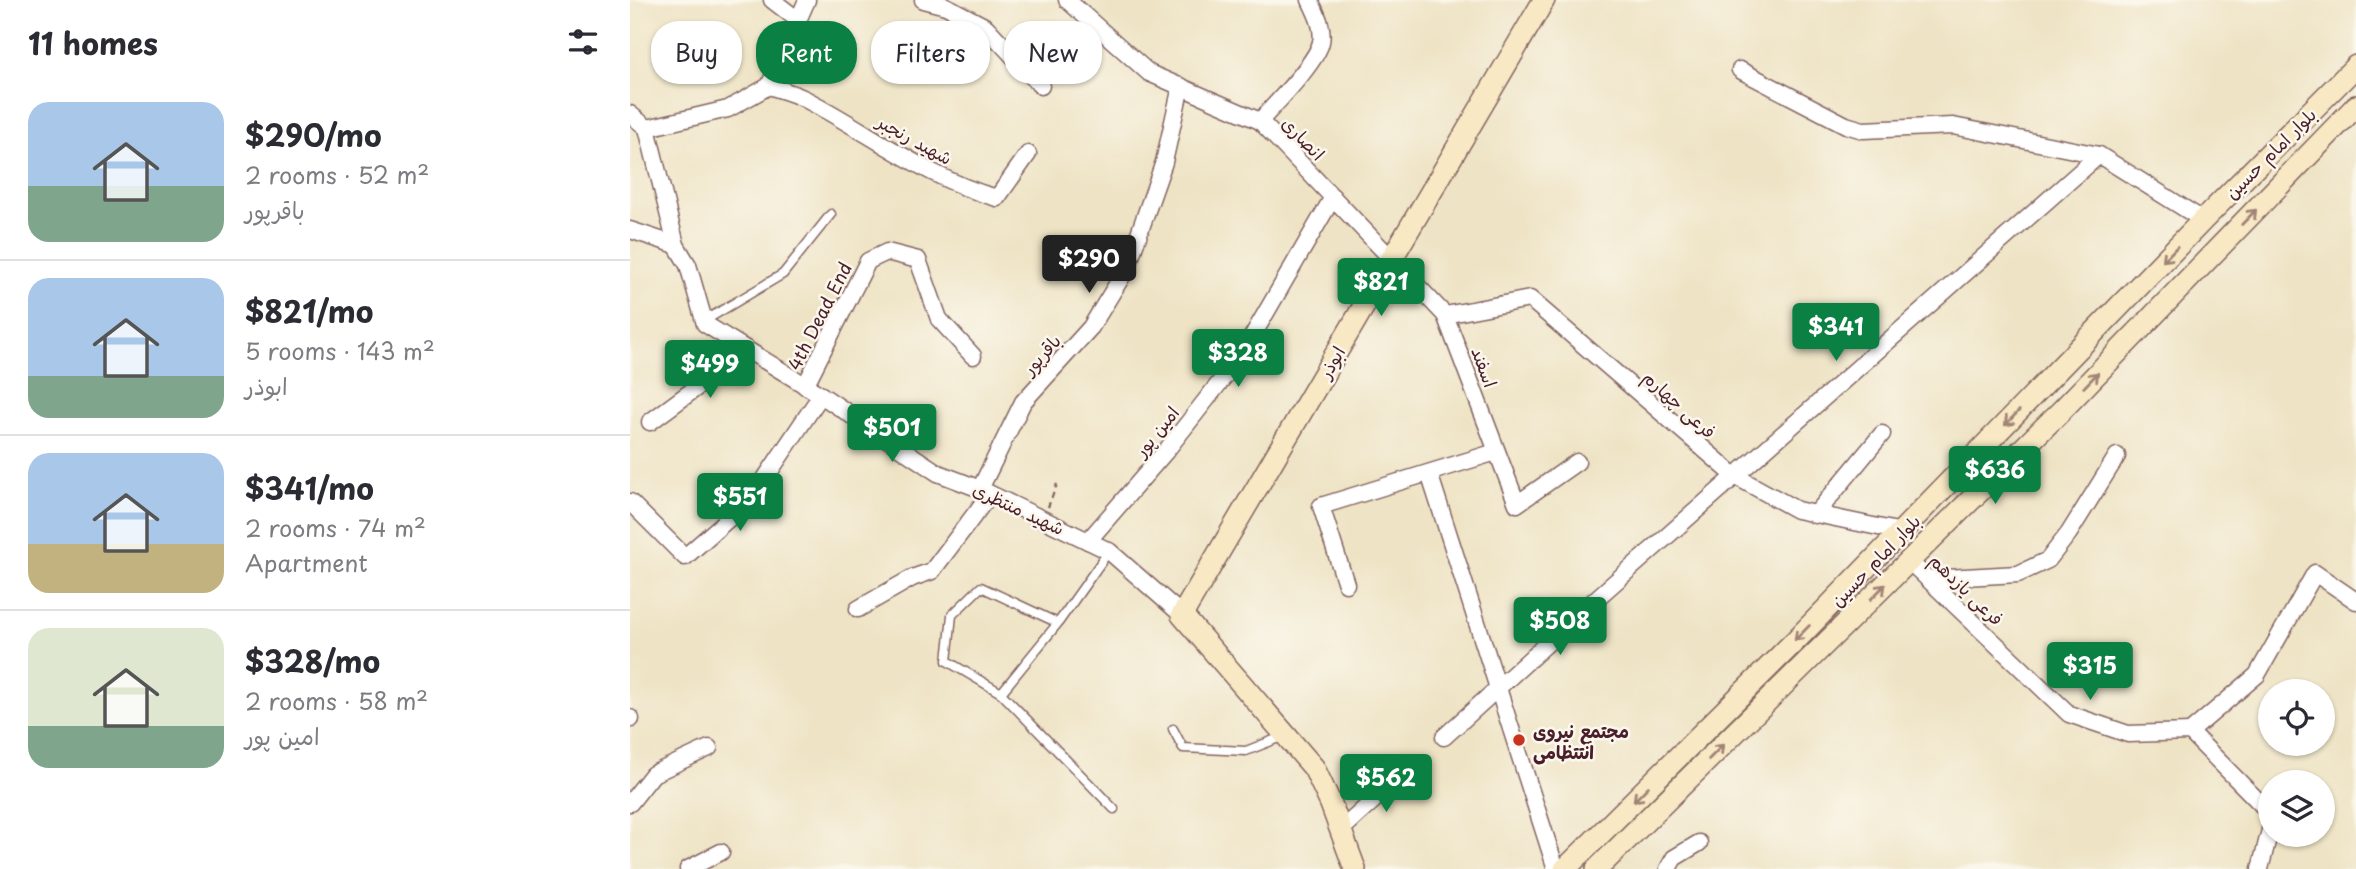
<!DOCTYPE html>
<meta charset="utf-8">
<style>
:root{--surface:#fff;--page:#f2f2f3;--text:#2b2b33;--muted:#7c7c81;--line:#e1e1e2;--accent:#0b8043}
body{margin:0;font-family:"Playpen Sans","Playpen Sans Arabic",sans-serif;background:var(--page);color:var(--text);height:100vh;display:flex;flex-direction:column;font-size:26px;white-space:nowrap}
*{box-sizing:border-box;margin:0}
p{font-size:23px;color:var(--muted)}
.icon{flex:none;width:38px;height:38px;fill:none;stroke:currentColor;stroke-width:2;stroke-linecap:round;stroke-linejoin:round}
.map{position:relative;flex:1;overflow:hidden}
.drawer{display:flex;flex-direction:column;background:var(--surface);width:630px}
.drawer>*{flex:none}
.top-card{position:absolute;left:21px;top:21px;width:665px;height:63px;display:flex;gap:14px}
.controls{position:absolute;left:1628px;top:679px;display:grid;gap:14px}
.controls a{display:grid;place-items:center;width:77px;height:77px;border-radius:50%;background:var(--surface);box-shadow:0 2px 5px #0004;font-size:35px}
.price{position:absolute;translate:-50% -60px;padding:0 16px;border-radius:7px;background:var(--accent);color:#fff;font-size:23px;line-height:46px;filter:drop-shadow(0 2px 4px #0008)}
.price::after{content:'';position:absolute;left:50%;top:42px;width:21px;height:16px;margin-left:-10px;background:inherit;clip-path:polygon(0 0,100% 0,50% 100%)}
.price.selected{background:#222;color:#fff}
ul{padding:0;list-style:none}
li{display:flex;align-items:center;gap:21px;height:175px;padding:0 28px}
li+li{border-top:2px solid var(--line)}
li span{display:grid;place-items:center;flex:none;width:196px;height:140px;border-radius:21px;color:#555}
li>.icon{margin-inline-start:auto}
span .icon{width:84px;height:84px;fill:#fffc;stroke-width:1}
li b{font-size:30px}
h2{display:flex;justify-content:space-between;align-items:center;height:84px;padding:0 28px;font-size:30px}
.tag{padding:0 24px;border-radius:28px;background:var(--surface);box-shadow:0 2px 5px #0004;font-size:24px;line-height:63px}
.tag.selected{background:var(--accent);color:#fff}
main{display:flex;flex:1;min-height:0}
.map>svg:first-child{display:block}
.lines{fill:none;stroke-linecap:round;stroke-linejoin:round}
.lane-casing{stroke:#836461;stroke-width:11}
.street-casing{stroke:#836461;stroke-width:19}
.secondary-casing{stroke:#836461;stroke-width:24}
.path{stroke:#836461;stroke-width:2.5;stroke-dasharray:5 5;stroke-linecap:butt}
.lane{stroke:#fff;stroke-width:8}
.street{stroke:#fff;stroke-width:16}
.secondary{stroke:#f8e8c3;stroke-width:21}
.oneway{stroke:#a18477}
.poi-dot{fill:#c8321e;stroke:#fbf7ec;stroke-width:2.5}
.labels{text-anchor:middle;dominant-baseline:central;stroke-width:5;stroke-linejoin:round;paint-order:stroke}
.street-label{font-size:18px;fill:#4a1f2b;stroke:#fbf7ec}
.poi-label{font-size:18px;font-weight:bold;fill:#4a1f2b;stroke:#fbf7ec;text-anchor:start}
</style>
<main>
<section class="drawer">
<h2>11 homes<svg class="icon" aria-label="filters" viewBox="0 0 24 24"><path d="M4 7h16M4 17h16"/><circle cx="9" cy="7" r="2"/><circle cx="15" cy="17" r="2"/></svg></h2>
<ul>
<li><span style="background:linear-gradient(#a9c7e8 60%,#7fa58c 0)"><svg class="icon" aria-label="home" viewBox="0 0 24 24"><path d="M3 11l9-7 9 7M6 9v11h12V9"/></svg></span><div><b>$290/mo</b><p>2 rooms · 52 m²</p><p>باقرپور</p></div></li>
<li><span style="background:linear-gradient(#a9c7e8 70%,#7fa58c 0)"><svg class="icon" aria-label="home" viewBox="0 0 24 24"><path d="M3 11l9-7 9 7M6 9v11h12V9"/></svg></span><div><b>$821/mo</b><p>5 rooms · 143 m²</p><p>ابوذر</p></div></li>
<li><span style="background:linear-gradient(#a9c7e8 65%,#c2b280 0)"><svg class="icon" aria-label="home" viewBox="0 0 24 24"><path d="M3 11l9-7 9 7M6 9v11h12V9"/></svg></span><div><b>$341/mo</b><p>2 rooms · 74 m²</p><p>Apartment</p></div></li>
<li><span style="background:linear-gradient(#dfe7d0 70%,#7fa58c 0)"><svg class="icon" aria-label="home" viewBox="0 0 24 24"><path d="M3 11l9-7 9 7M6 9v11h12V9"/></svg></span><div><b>$328/mo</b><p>2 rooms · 58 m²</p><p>امین پور</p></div></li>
</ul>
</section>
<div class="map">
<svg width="1726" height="869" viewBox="0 0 1726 869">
<rect width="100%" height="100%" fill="#fbf7ec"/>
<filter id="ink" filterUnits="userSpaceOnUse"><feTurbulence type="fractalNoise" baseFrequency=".0143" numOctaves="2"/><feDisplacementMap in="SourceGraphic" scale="14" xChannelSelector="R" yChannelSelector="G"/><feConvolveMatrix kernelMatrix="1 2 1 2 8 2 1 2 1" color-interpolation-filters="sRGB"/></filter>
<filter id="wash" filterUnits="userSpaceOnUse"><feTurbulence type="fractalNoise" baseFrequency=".00686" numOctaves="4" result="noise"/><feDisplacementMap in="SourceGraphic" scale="28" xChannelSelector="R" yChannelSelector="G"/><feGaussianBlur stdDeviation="1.57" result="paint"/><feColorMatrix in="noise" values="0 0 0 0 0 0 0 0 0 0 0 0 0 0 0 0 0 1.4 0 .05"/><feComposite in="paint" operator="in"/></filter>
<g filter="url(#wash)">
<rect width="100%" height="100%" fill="#eee3c4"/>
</g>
<g filter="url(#ink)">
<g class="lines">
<g class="lane-casing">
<g id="lane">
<path d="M74,321l79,-47 48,-60"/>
<path d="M428,623l-57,70 -54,-32 5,-46 29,-28 77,36 51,-72"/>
<path d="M371,693l113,116"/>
<path d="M543,729l10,19 63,3 38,-15"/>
</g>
</g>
<g class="street-casing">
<g id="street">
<path d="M142,0l26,20"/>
<path d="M293,0l23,6 40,21 55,59"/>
<path d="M437,0l82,73 111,48 185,194 72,189 60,-42"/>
<path d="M1110,70l106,55 17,5 90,-4 146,29 104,65"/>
<path d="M139,86c12,4 25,7 36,13 63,32 122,80 192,99l31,-44"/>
<path d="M0,114l17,14 29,117 12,20 17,59 116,71 117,78 42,16 129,62 73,64"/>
<path d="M630,121c15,-17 57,-59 61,-79 3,-15 -5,-29 -11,-42"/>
<path d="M17,128l81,-19 41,-23 38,-86"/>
<path d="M0,230l46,15"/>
<path d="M815,315l85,-16 205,177 62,34 105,22"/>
<path d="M175,386l63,-125 19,-9 31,8 21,59 34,37"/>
<path d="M20,422l73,-54 19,-21"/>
<path d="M799,473l127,396"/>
<path d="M350,489l43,-87 68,-75 36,-59 37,-106 17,-76"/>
<path d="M0,502l55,55 67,-59 69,-103"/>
<path d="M1185,515l67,-81"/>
<path d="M458,541l78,-90 76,-97 91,-157"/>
<path d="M1279,561l160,153 59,20 62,-2 80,81"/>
<path d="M1298,579l90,-5 30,-14 21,-27 48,-77"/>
<path d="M716,584l-25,-78 175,-54"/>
<path d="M228,609l54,-31 20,-7 58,-77"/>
<path d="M0,718l1,1"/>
<path d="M1560,732l67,-57 58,-102 41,28"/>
<path d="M814,737l153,-139 502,-443"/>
<path d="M0,803l23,-29 56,-26"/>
<path d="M711,830l65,-59"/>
<path d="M58,869l33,-17"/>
<path d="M1038,869l6,-11 25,-15"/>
<path d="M1630,869l10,-39"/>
</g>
</g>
<g class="secondary-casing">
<g id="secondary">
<path d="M725,869l-24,-65 -17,-36 -132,-153 362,-615"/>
<path d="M935,869l232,-230 406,-419 153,-154"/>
<path d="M967,869l464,-458 295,-305"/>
</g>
</g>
<path class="path" d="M418,507l9,-23"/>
<use href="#lane" class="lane"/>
<use href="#street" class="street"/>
<use href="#secondary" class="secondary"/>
</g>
<defs><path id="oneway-shaft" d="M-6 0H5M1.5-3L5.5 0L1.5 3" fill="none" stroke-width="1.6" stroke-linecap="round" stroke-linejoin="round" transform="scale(1.75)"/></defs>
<g class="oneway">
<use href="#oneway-shaft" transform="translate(1619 217) rotate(-46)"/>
<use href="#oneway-shaft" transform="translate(1540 254) rotate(134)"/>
<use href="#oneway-shaft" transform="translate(1461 380) rotate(-46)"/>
<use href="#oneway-shaft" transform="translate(1382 418) rotate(134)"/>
<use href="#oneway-shaft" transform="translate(1248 592) rotate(-45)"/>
<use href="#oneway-shaft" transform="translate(1172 633) rotate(135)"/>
<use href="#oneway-shaft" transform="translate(1086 752) rotate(-45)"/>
<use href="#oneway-shaft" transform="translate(1011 794) rotate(135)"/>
</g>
</g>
<circle class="poi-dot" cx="889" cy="740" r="7"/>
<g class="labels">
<g class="street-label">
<text transform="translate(674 138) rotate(46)">انصاری</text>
<text transform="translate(285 139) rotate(29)">شهید رنجبر</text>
<text transform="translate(1640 153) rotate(-45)">بلوار امام حسین</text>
<text transform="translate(189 316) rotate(-63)">4th Dead End</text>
<text transform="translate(411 354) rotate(-48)">باقرپور</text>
<text transform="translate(701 362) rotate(-60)">ابوذر</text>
<text transform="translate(855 367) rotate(70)">اسفند</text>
<text transform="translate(1050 404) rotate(42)">فرعی چهارم</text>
<text transform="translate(526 431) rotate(-51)">امین پور</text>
<text transform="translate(389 508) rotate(25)">شهید منتظری</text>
<text transform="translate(1245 560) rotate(-46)">بلوار امام حسین</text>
<text transform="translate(1337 589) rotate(44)">فرعی یازدهم</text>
</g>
<g class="poi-label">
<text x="903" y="730">مجتمع نیروی<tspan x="903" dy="21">انتتظامی</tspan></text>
</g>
</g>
</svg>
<div class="controls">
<a><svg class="icon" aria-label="locate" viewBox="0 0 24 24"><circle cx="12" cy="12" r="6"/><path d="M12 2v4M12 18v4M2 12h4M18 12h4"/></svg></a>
<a><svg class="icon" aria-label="layers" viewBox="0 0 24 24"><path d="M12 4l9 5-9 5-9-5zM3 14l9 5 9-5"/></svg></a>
</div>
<b class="price selected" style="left:459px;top:295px">$290</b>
<b class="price" style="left:751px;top:318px">$821</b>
<b class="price" style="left:1206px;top:363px">$341</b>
<b class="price" style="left:608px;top:389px">$328</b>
<b class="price" style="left:80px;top:400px">$499</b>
<b class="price" style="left:262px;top:464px">$501</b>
<b class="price" style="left:1365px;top:506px">$636</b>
<b class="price" style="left:110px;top:533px">$551</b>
<b class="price" style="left:930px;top:657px">$508</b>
<b class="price" style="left:1460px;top:702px">$315</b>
<b class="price" style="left:756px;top:814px">$562</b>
<div class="top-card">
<a class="tag">Buy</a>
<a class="tag selected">Rent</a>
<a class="tag">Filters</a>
<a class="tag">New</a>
</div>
</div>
</main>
